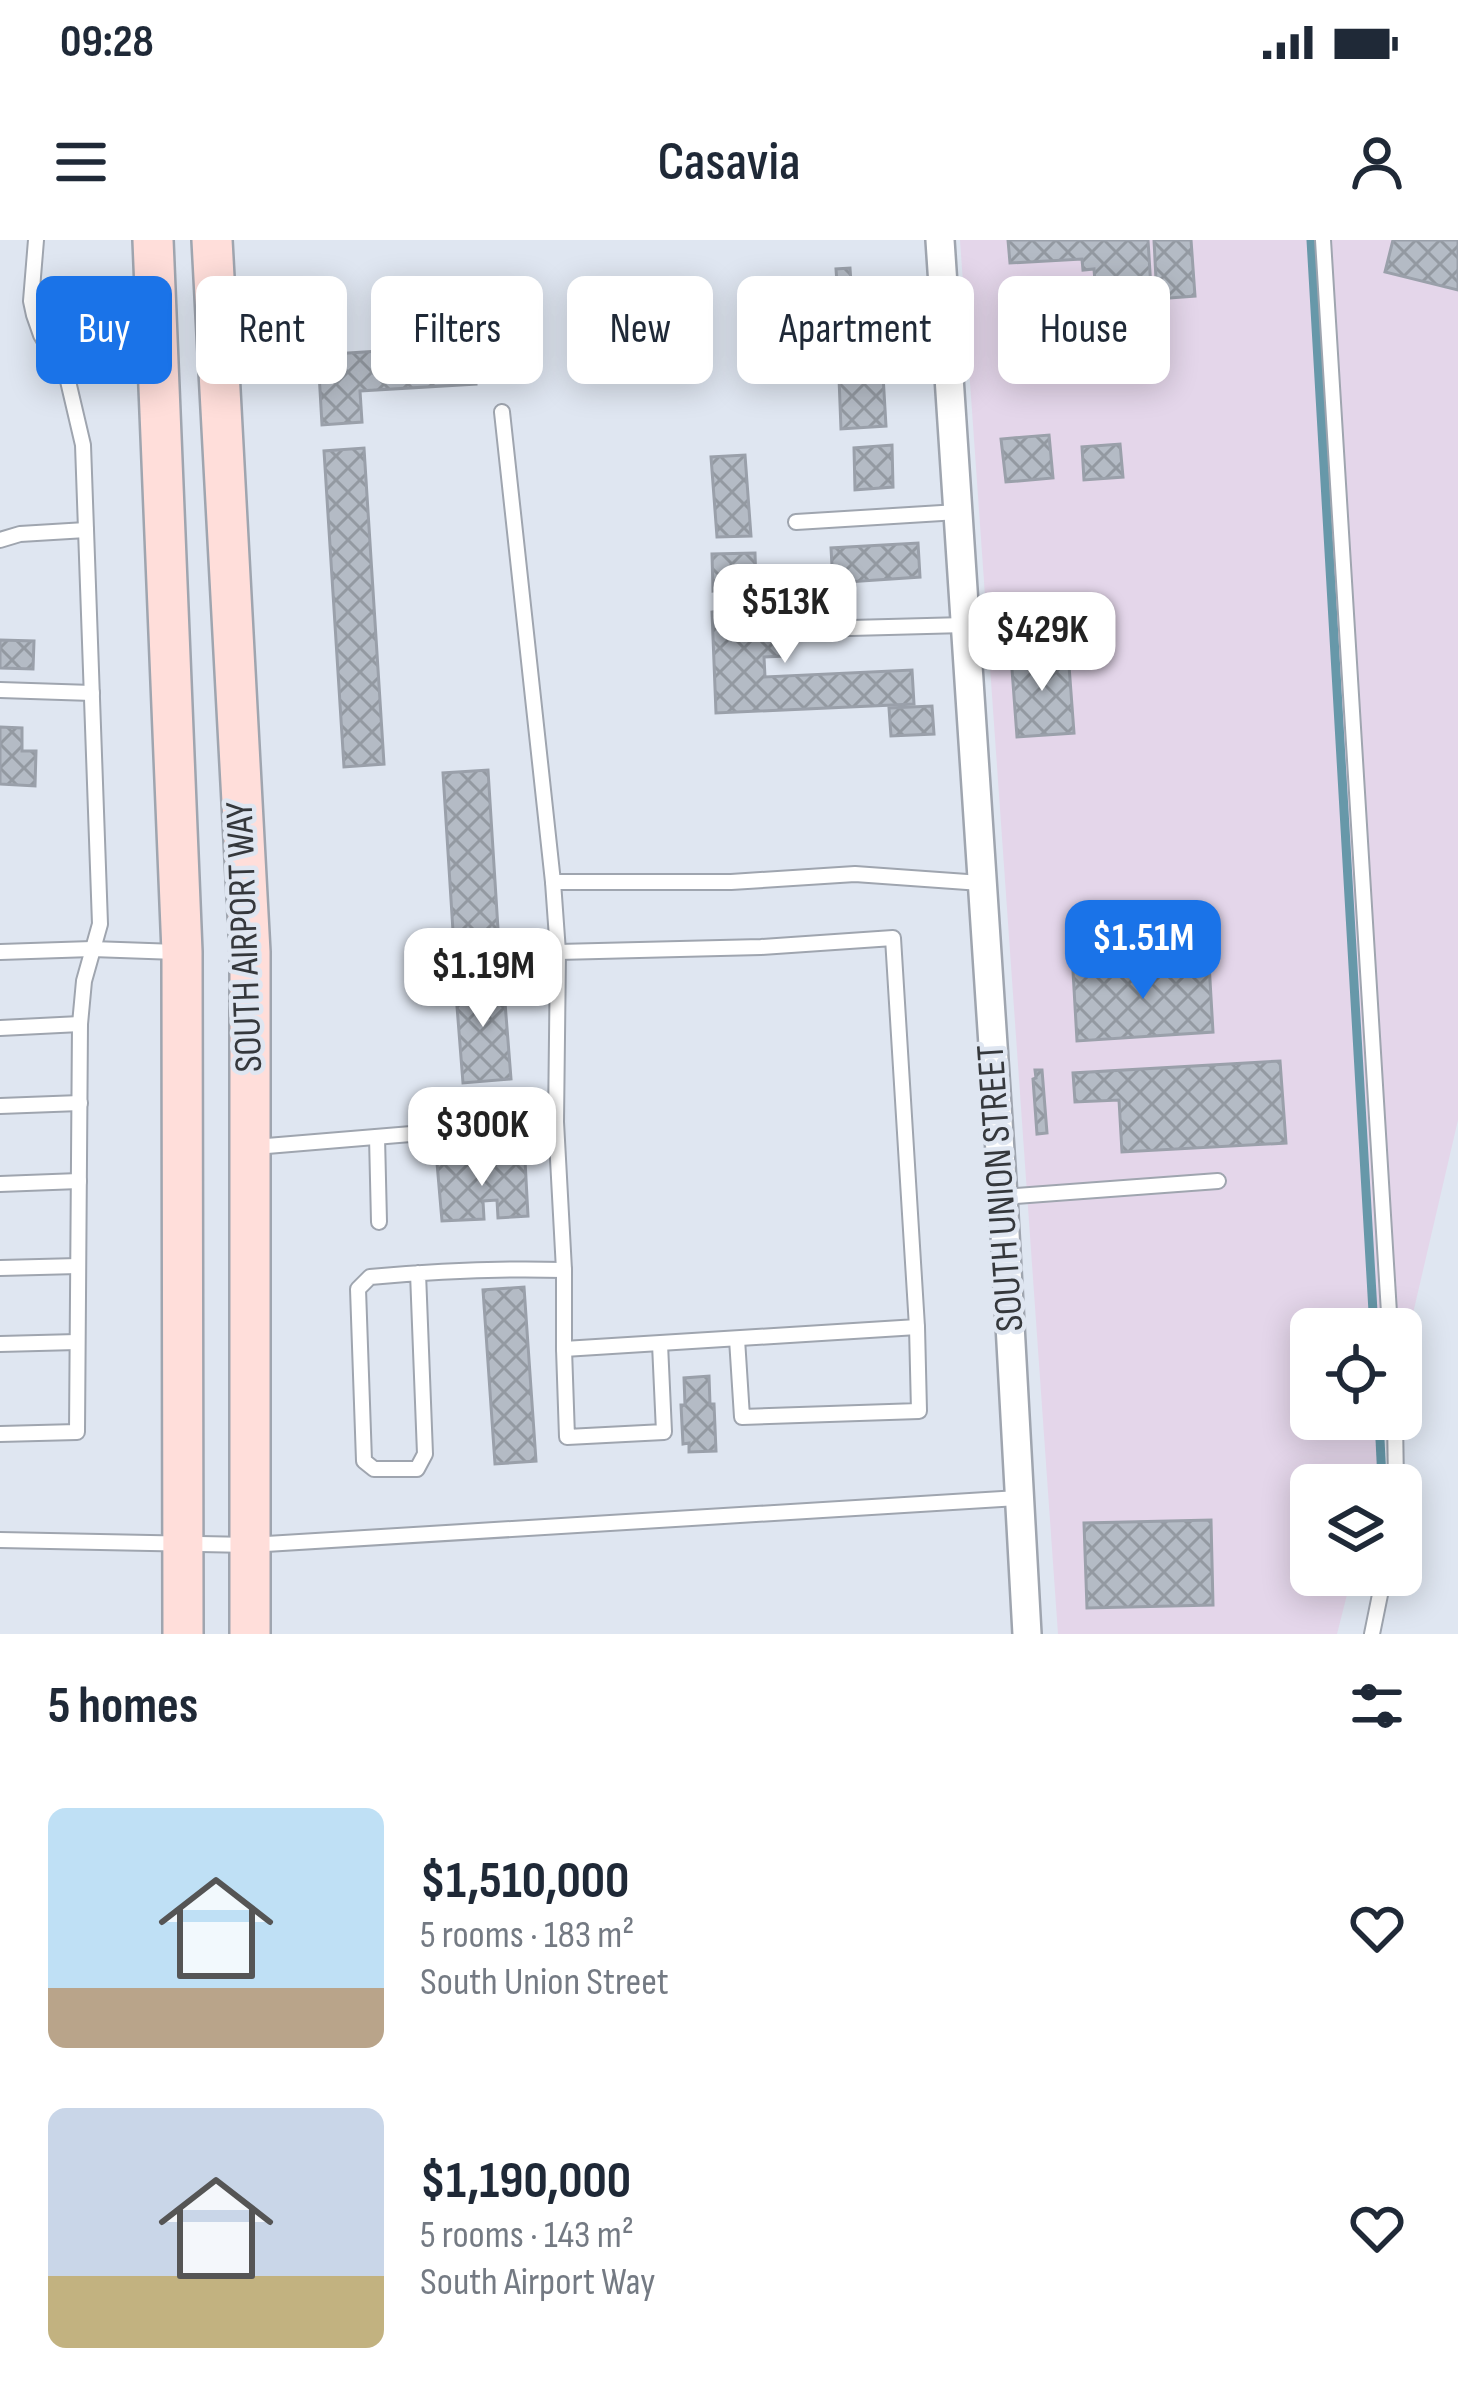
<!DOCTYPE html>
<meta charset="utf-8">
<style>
:root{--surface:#fff;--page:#f2f2f3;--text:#1f2937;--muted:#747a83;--accent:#1a73e8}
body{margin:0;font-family:"Sofia Sans Condensed",sans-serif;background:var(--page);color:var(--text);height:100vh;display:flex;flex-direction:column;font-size:45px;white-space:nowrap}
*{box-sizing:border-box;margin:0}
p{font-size:39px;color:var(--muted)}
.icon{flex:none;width:66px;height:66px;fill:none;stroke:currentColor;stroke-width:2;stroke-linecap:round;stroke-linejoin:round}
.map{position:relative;height:1394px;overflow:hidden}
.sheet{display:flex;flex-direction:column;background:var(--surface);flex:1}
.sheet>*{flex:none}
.banner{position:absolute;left:36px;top:36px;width:1386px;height:108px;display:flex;gap:24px}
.controls{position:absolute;left:1290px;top:1068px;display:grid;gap:24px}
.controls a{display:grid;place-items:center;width:132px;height:132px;border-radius:18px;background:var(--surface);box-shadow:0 6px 30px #0003;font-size:60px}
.price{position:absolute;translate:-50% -102px;padding:0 27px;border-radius:24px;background:#fff;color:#222;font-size:39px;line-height:78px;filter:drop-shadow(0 3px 6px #0008)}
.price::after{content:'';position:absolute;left:50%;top:72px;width:36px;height:27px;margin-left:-18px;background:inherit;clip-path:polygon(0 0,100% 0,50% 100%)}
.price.selected{background:var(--accent);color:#fff}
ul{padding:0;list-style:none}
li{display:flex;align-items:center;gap:36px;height:300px;padding:0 48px}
li span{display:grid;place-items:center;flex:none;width:336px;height:240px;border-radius:18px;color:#555}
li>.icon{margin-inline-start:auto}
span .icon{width:144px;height:144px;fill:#fffc;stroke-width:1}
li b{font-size:51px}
h2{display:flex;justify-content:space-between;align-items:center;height:144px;padding:0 48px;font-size:51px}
.pill{padding:0 42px;border-radius:18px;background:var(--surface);box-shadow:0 6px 30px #0003;font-size:42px;line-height:108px}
.pill.selected{background:var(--accent);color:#fff}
.status{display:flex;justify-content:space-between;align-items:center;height:84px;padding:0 60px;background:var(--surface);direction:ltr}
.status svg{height:33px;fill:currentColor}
header{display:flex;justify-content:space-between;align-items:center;height:156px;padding:0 48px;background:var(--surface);font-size:54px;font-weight:600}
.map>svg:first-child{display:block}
.industrial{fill:#e4d6ea}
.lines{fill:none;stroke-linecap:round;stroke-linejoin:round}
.stream{stroke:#6798a9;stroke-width:9}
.building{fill:url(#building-cross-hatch);stroke:#9aa0aa;stroke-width:3}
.service-casing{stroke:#9fa5af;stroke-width:18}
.minor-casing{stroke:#9fa5af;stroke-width:32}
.secondary-casing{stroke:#9fa5af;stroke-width:44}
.service{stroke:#fff;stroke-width:14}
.minor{stroke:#fff;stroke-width:27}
.secondary{stroke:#ffdeda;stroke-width:39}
.labels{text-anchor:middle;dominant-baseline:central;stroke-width:9;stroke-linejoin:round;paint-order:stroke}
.street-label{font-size:39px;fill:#35383c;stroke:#dfe6f1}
</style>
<div class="status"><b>09:28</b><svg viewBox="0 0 49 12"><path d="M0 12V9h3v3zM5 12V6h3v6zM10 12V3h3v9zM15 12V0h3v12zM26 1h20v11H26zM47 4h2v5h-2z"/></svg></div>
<header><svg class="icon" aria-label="menu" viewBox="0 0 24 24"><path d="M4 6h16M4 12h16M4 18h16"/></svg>Casavia<svg class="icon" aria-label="person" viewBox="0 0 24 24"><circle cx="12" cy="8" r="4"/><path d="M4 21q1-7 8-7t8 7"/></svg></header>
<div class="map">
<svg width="1458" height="1394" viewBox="0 0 1458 1394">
<defs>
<pattern id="building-cross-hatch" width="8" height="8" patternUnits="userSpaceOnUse" patternTransform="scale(3)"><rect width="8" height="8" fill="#b4bbc5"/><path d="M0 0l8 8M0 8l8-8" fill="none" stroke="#9399a1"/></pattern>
</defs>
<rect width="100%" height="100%" fill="#dfe6f1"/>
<path class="industrial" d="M960,0h498v880l-57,245v-36h-90v90h78l-16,66h-62v90h41l-15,59h-279z"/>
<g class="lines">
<g class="stream">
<path d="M1311,0l63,1089"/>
<path d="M1379,1179l3,61"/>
</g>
</g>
<g class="building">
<path d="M1008,0h140l4,65 -55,4 -3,-40 -11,1 -1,-11 -72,4z"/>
<path d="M1154,0h37l4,56 -38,3z"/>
<path d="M1393,0h65v50l-73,-18z"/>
<path d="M850,28l1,15 14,-1 3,48 -14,1 1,10 -14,1 -5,-73z"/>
<path d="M473,105l3,39 -116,7 2,31 -40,3 -4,-70z"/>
<path d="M883,135l3,51 -45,3 -2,-51z"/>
<path d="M1049,195l4,43 -47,4 -5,-43z"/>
<path d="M1120,204l3,33 -39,3 -2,-33z"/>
<path d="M892,205l1,42 -38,3 -1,-42z"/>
<path d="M364,208l20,316 -40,3 -20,-316z"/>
<path d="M745,215l6,81 -34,1 -6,-80z"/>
<path d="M918,303l2,34 -87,6 -2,-35z"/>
<path d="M755,313l1,33 -43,5 -1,-37z"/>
<path d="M781,348l4,68 -21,1 1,20 147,-7 2,34 -198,9 -4,-101 7,-1v8h9l-2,-28z"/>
<path d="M0,400l34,1 -1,28 -33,-1z"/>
<path d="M1068,412l6,81 -57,4 -6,-81z"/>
<path d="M932,466l2,28 -43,2 -2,-28z"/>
<path d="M0,487l22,1v23h14l-1,35 -35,-2z"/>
<path d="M488,530l11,175 -45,2 -11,-174z"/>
<path d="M1209,723l4,69 -136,9 -4,-70z"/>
<path d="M503,737l8,102 -48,4 -8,-102z"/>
<path d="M1280,821l6,82 -164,9 -3,-52 -44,2 -2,-29z"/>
<path d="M1035,830h7l5,63 -10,1 -4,-55 3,-1z"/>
<path d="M480,920l1,8 14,-1v-5l30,-2 3,56 -30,2 -1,-18 -14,1 1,18 -42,2 -5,-58z"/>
<path d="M524,1047l12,174 -41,3 -12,-174z"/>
<path d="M709,1136l1,28h4l2,47 -27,1v-9l-6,1 -2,-39h4l-1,-27z"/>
<path d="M1211,1280l2,85 -126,3 -3,-85z"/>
</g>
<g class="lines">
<g class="service-casing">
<g id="service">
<path d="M1323,0l67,1089"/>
<path d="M502,172l51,470h178l124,-8 126,9"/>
<path d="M796,282l162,-10"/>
<path d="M0,300l20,-6 66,-4"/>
<path d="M812,389l153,-4"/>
<path d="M0,450l92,3"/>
<path d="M0,712l92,-3 85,3"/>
<path d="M0,788l80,-4"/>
<path d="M0,866l80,-3"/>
<path d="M556,882l8,148v79l353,-22 -24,-389 -132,9 -203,5"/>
<path d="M377,897l2,85"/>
<path d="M255,907l301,-25 2,-170 -5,-70"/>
<path d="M0,944l79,-3"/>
<path d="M1003,957l215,-16"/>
<path d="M0,1028l78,-2"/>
<path d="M418,1033l7,181 -8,15h-43l-10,-8 -6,-172 12,-12c66,-6 128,-9 194,-7"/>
<path d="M737,1099l5,78 177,-6 -2,-84"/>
<path d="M0,1104l77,-2"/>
<path d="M564,1109l3,88 97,-5 -4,-88"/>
<path d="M1395,1179l1,66"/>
<path d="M0,1194l77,-2 3,-408 4,-43 16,-57 -17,-479 -15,-64 -27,-46 -7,-20 -3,-14 5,-61"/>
<path d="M0,1300l250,5 769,-47"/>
<path d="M1372,1394l12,-59"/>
</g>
</g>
<g class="minor-casing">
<path id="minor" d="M940,0l63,957 24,437"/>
</g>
<g class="secondary-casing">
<g id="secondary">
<path d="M153,0l29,712 1,682"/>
<path d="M212,0l38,712v682"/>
</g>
</g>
<use href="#service" class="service"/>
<use href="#minor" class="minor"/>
<use href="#secondary" class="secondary"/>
</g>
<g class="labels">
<g class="street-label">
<text transform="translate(245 697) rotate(-92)">SOUTH AIRPORT WAY</text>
<text transform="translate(1001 948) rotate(-94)">SOUTH UNION STREET</text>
</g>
</g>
</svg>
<div class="controls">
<a><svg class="icon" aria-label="locate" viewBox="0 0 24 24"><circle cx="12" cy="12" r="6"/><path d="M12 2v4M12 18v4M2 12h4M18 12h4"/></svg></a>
<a><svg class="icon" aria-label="layers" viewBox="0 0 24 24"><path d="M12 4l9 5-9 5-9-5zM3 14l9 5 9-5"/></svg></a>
</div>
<b class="price" style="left:785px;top:426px">$513K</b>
<b class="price" style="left:1042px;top:454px">$429K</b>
<b class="price selected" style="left:1143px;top:762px">$1.51M</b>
<b class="price" style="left:483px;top:790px">$1.19M</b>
<b class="price" style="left:482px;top:949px">$300K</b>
<div class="banner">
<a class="pill selected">Buy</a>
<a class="pill">Rent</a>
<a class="pill">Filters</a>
<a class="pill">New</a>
<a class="pill">Apartment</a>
<a class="pill">House</a>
</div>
</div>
<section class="sheet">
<h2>5 homes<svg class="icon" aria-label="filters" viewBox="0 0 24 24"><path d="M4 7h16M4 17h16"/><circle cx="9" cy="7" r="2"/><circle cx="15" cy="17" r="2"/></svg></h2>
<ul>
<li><span style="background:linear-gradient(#bfe0f5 75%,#b9a48a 0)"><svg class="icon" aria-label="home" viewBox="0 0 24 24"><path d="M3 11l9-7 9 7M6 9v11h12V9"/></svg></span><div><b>$1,510,000</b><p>5 rooms · 183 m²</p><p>South Union Street</p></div><svg class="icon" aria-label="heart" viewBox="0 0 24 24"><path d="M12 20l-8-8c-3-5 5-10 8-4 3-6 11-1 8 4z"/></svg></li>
<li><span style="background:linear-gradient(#c9d6e8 70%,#c2b280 0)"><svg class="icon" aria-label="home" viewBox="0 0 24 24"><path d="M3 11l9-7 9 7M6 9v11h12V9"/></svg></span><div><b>$1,190,000</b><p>5 rooms · 143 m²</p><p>South Airport Way</p></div><svg class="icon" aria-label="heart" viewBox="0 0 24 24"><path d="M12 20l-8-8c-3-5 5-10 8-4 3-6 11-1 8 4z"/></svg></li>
</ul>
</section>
